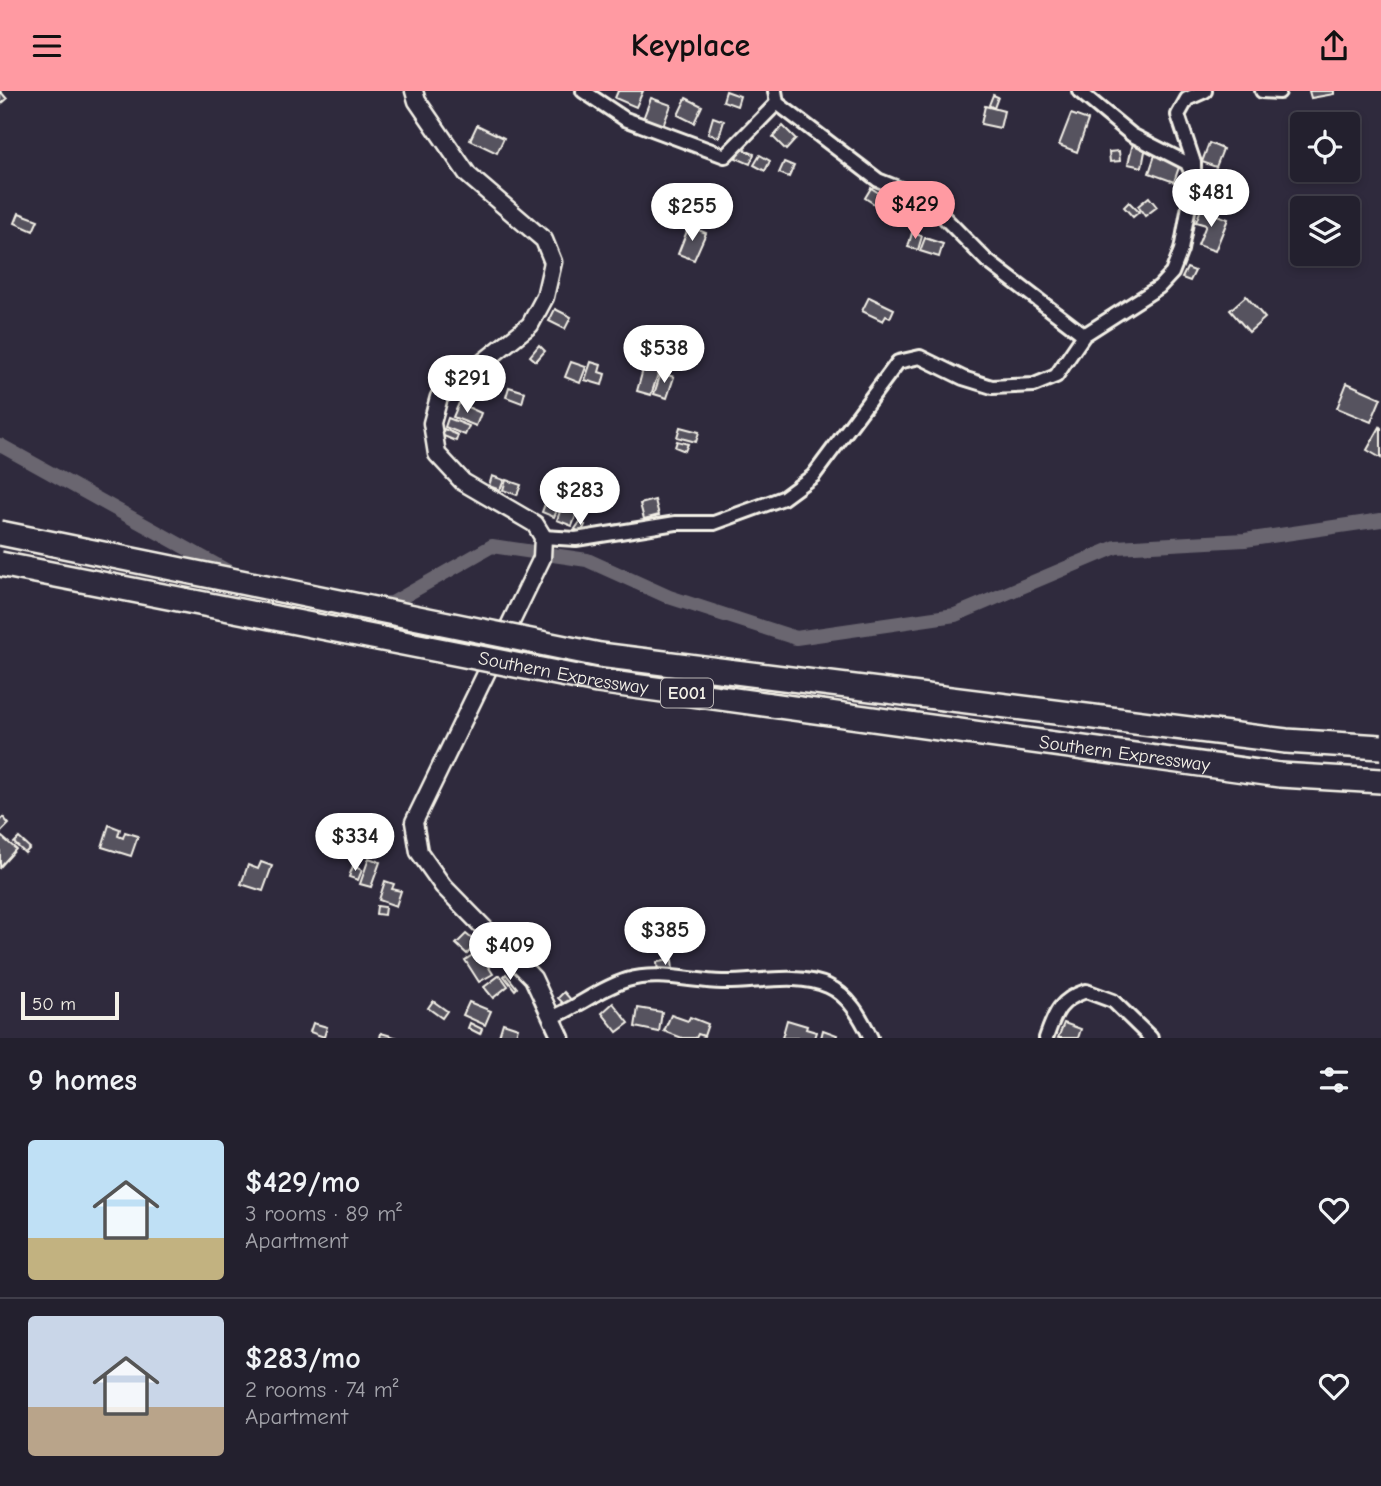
<!DOCTYPE html>
<meta charset="utf-8">
<style>
:root{--surface:#23202e;--page:#2f2d3a;--text:#f1f3f6;--muted:#a3a3aa;--line:#403e4a;--accent:#ff9aa2}
body{margin:0;font-family:"Comic Neue",sans-serif;background:var(--page);color:var(--text);height:100vh;display:flex;flex-direction:column;font-size:26px;white-space:nowrap}
*{box-sizing:border-box;margin:0}
p{font-size:23px;color:var(--muted)}
.icon{flex:none;width:38px;height:38px;fill:none;stroke:currentColor;stroke-width:2;stroke-linecap:round;stroke-linejoin:round}
.map{position:relative;height:947px;overflow:hidden}
.drawer{display:flex;flex-direction:column;background:var(--surface);flex:1}
.drawer>*{flex:none}
.buttons{position:absolute;left:1290px;top:21px;display:grid;gap:14px}
.buttons a{display:grid;place-items:center;width:70px;height:70px;border-radius:7px;background:var(--surface);box-shadow:0 4px 10px #0003,0 0 0 2px var(--line);font-size:35px}
.scale{position:absolute;left:21px;bottom:18px;width:98px;box-sizing:border-box;padding-left:7px;border:4px solid #f4f1e8;border-top:0;font-size:19px;line-height:24px;white-space:nowrap;color:#f4f1e8;-webkit-text-stroke:5px #2f2a3d;paint-order:stroke}
.price{position:absolute;translate:-50% -60px;padding:0 16px;border-radius:24px;background:#fff;color:#222;font-size:23px;line-height:46px;filter:drop-shadow(0 2px 4px #0008)}
.price::after{content:'';position:absolute;left:50%;top:42px;width:21px;height:16px;margin-left:-10px;background:inherit;clip-path:polygon(0 0,100% 0,50% 100%)}
.price.selected{background:var(--accent);color:#111}
ul{padding:0;list-style:none}
li{display:flex;align-items:center;gap:21px;height:175px;padding:0 28px}
li+li{border-top:2px solid var(--line)}
li span{display:grid;place-items:center;flex:none;width:196px;height:140px;border-radius:7px;color:#555}
li>.icon{margin-inline-start:auto}
span .icon{width:84px;height:84px;fill:#fffc;stroke-width:1}
li b{font-size:30px}
h2{display:flex;justify-content:space-between;align-items:center;height:84px;padding:0 28px;font-size:30px}
header{display:flex;justify-content:space-between;align-items:center;height:91px;padding:0 28px;background:var(--accent);color:#111;font-size:32px;font-weight:800}
.map>svg:first-child{display:block}
.lines{fill:none;stroke-linecap:round;stroke-linejoin:round}
.canal{stroke:#6a6670;stroke-width:14}
.building{fill:#56525f;stroke:#f4f1e8;stroke-width:2}
.minor-casing{stroke:#f4f1e8;stroke-width:18}
.tertiary-casing{stroke:#f4f1e8;stroke-width:21}
.minor{stroke:#2f2a3d;stroke-width:12}
.tertiary{stroke:#2f2a3d;stroke-width:16}
.motorway-bridge-casing{stroke:#f4f1e8;stroke-width:28;stroke-linecap:butt}
.motorway-bridge{stroke:#2f2a3d;stroke-width:23}
.labels{text-anchor:middle;dominant-baseline:central;stroke-width:7;stroke-linejoin:round;paint-order:stroke}
.shield{fill:#2f2a3d;stroke:#b9b5b5;stroke-width:2}
.shield-label{font-size:18px;font-weight:bold;fill:#f4f1e8}
.street-label{font-size:19px;fill:#f4f1e8;stroke:#2f2a3d}
</style>
<header><svg class="icon" aria-label="menu" viewBox="0 0 24 24"><path d="M4 6h16M4 12h16M4 18h16"/></svg>Keyplace<svg class="icon" aria-label="share" viewBox="0 0 24 24"><path d="M12 15V3M7 8l5-5 5 5M5 13v7h14v-7"/></svg></header>
<div class="map">
<svg width="1381" height="947" viewBox="0 0 1381 947">
<rect width="100%" height="100%" fill="#2f2a3d"/>
<filter id="ink" filterUnits="userSpaceOnUse"><feTurbulence type="fractalNoise" baseFrequency=".0143" numOctaves="2"/><feDisplacementMap in="SourceGraphic" scale="14" xChannelSelector="R" yChannelSelector="G"/><feConvolveMatrix kernelMatrix="1 2 1 2 8 2 1 2 1" color-interpolation-filters="sRGB"/></filter>
<g filter="url(#ink)">
<g class="lines">
<g class="canal">
<path d="M0,354l233,129"/>
<path d="M377,513l15,-1 100,-57 95,14 82,37 127,41 159,-23 161,-68 129,-7 136,-20"/>
</g>
</g>
<g class="building">
<path d="M0,0l7,8 -7,6z"/>
<path d="M618,0h25l-7,16 -21,-9z"/>
<path d="M726,0l14,5 -3,10 -14,-5z"/>
<path d="M1309,0h25v3l-23,4z"/>
<path d="M993,4l5,2 -4,11 -5,-3z"/>
<path d="M651,7l20,7 -8,21 -20,-7z"/>
<path d="M686,7l16,8 -8,17 -16,-8z"/>
<path d="M985,15l19,5 -4,17 -19,-4z"/>
<path d="M1071,23l17,6 -11,32 -18,-7z"/>
<path d="M713,26l11,4 -5,16 -11,-3z"/>
<path d="M477,34l27,13 -7,15 -27,-13z"/>
<path d="M783,35l13,13 -10,11 -13,-13z"/>
<path d="M1133,52l13,3 -4,21 -14,-3z"/>
<path d="M1209,52l14,6 -7,18 -14,-5z"/>
<path d="M740,57l14,6 -4,10 -14,-6z"/>
<path d="M1119,60l1,10 -10,1 -1,-10z"/>
<path d="M760,64l10,6 -5,10 -11,-6z"/>
<path d="M1155,64l25,9 -6,18 -25,-9z"/>
<path d="M784,71l10,4 -5,11 -10,-4z"/>
<path d="M871,97l11,7 -6,10 -11,-7z"/>
<path d="M1149,106l8,10 -12,9 -7,-10z"/>
<path d="M1323,109l4,8h-19z"/>
<path d="M1129,111l10,10 -6,5 -9,-10z"/>
<path d="M1201,118l27,10 -13,32 -17,-6 8,-20 -10,-3z"/>
<path d="M19,122l19,7 -5,11 -18,-8z"/>
<path d="M689,135l17,7 -12,27 -16,-6z"/>
<path d="M912,142l10,3 -4,14 -10,-3z"/>
<path d="M925,147l18,6 -4,13 -19,-6z"/>
<path d="M1187,177l8,3 -5,10 -8,-3z"/>
<path d="M1246,205l19,22 -16,14 -19,-22z"/>
<path d="M869,206l25,12 -4,9 -4,-2 -3,5 -21,-10z"/>
<path d="M555,218l16,8 -6,12 -16,-8z"/>
<path d="M653,253l12,3 -5,19 -13,-4z"/>
<path d="M539,254l6,6 -9,10 -6,-5z"/>
<path d="M571,271l15,5 -6,16 -15,-6z"/>
<path d="M591,271l10,3 -2,7 6,2 -3,11 -17,-5z"/>
<path d="M644,275l15,5 -8,24 -14,-4z"/>
<path d="M661,282l13,4 -7,21 -13,-4z"/>
<path d="M1347,292l34,15 -10,24 -34,-14z"/>
<path d="M509,296l16,5 -3,11 -16,-6z"/>
<path d="M459,312l22,10 -5,13 -23,-9z"/>
<path d="M448,327l21,8 -4,9 -20,-8z"/>
<path d="M680,336l19,5 -3,10 -19,-5z"/>
<path d="M1380,336l1,1v30l-14,-8z"/>
<path d="M444,338l14,6 -2,6 -15,-6z"/>
<path d="M677,350l11,3 -3,7 -10,-4z"/>
<path d="M492,385l12,4 -4,10 -11,-4z"/>
<path d="M506,389l15,5 -4,10 -14,-5z"/>
<path d="M568,398l16,6 -12,31 -15,-6z"/>
<path d="M547,408l13,5 -6,13 -12,-5z"/>
<path d="M592,409l13,5 -3,7 -13,-6z"/>
<path d="M655,409l4,15 -15,4 -4,-15z"/>
<path d="M580,431l5,3 -4,8 -6,-4z"/>
<path d="M3,726l6,7 -9,9v-13z"/>
<path d="M109,734l11,4 -2,7 5,2 2,-6 13,4 -7,20 -29,-9z"/>
<path d="M2,746l14,12 -16,18v-28z"/>
<path d="M19,747l11,10 -5,5 -11,-10z"/>
<path d="M369,767l11,4 -9,25 -11,-3z"/>
<path d="M261,771l11,4 -9,25 -22,-7 7,-19 10,4z"/>
<path d="M353,775l9,4 -4,10 -9,-3z"/>
<path d="M385,790l9,3 -2,5 9,2 -5,15 -17,-6z"/>
<path d="M377,815l8,1 -1,8 -8,-1z"/>
<path d="M497,833l13,10 -4,5 -13,-10z"/>
<path d="M466,843l11,9 -10,11 -11,-10z"/>
<path d="M474,863l2,4 5,-3 12,19 -14,8 -14,-22z"/>
<path d="M672,869l1,12 -15,1 -1,-11z"/>
<path d="M506,883l11,14 -2,2 -11,-14z"/>
<path d="M500,884l8,11 -15,12 -9,-11z"/>
<path d="M564,901l9,10 -6,5 -9,-9z"/>
<path d="M433,910l14,10 -5,7 -14,-10z"/>
<path d="M469,911l22,9 -6,14 -22,-10z"/>
<path d="M613,912l16,20 -12,9 -15,-19z"/>
<path d="M638,917l24,4 -3,20 -24,-5z"/>
<path d="M671,924l17,6 2,-4 18,7 -4,12 -6,-2 -2,4h-14l-18,-7z"/>
<path d="M787,929l20,6 -1,3 10,3 -2,6h-32z"/>
<path d="M313,932l14,4 -3,10 -14,-5z"/>
<path d="M470,932l12,6 -2,5 -12,-6z"/>
<path d="M503,932l15,5 -3,10 -16,-2z"/>
<path d="M1064,932l17,6 -3,9h-20z"/>
<path d="M823,939l14,5 -1,3h-15z"/>
<path d="M381,942l17,5h-18z"/>
</g>
<g class="lines">
<g class="minor-casing">
<g id="minor">
<path d="M583,0l42,28 100,37 52,-53"/>
<path d="M775,0l2,12 101,77 48,19 60,61 98,75"/>
<path d="M1262,0l17,1"/>
<path d="M1194,80v-8l-16,-48 9,-16 18,-8"/>
<path d="M543,446l33,2 100,-16h38l69,-25 30,-22 85,-114 22,-5 43,21 29,9 42,-2 22,-9 28,-41 75,-48 13,-14 9,-23 13,-72 -7,-15 -55,-28 -53,-44"/>
<path d="M551,927c27,-11 49,-30 76,-38 30,-9 64,1 95,2 32,1 76,-10 106,4 21,9 33,32 43,52"/>
<path d="M1046,947c9,-25 13,-38 40,-47l27,10 38,37"/>
</g>
</g>
<g class="tertiary-casing">
<path id="tertiary" d="M414,0l3,10 51,74 76,65 9,22 -8,35 -15,28 -91,72 -7,26 5,31 26,28 72,42 8,13 -1,21 -128,264 5,30 24,34 90,92 28,60"/>
</g>
<use href="#minor" class="minor"/>
<use href="#tertiary" class="tertiary"/>
<g class="motorway-bridge-casing">
<g id="motorway-bridge">
<path d="M0,442l600,122 686,86 95,6"/>
<path id="s1" d="M0,473l597,117 683,94 101,6"/>
</g>
</g>
<use href="#motorway-bridge" class="motorway-bridge"/>
</g>
</g>
<g class="labels">
<rect class="shield" x="661" y="587.5" width="52" height="29" rx="5"/>
<g class="shield-label">
<text x="687" y="602">E001</text>
</g>
<g class="street-label">
<text stroke="none"><textPath href="#s1" startOffset="574">Southern Expressway</textPath></text>
<text stroke="none"><textPath href="#s1" startOffset="1141">Southern Expressway</textPath></text>
</g>
</g>
</svg>
<div class="buttons">
<a><svg class="icon" aria-label="locate" viewBox="0 0 24 24"><circle cx="12" cy="12" r="6"/><path d="M12 2v4M12 18v4M2 12h4M18 12h4"/></svg></a>
<a><svg class="icon" aria-label="layers" viewBox="0 0 24 24"><path d="M12 4l9 5-9 5-9-5zM3 14l9 5 9-5"/></svg></a>
</div>
<div class="scale">50 m</div>
<b class="price" style="left:1211px;top:138px">$481</b>
<b class="price selected" style="left:915px;top:150px">$429</b>
<b class="price" style="left:692px;top:152px">$255</b>
<b class="price" style="left:664px;top:294px">$538</b>
<b class="price" style="left:467px;top:324px">$291</b>
<b class="price" style="left:580px;top:436px">$283</b>
<b class="price" style="left:355px;top:782px">$334</b>
<b class="price" style="left:665px;top:876px">$385</b>
<b class="price" style="left:510px;top:891px">$409</b>
</div>
<section class="drawer">
<h2>9 homes<svg class="icon" aria-label="filters" viewBox="0 0 24 24"><path d="M4 7h16M4 17h16"/><circle cx="9" cy="7" r="2"/><circle cx="15" cy="17" r="2"/></svg></h2>
<ul>
<li><span style="background:linear-gradient(#bfe0f5 70%,#c2b280 0)"><svg class="icon" aria-label="home" viewBox="0 0 24 24"><path d="M3 11l9-7 9 7M6 9v11h12V9"/></svg></span><div><b>$429/mo</b><p>3 rooms · 89 m²</p><p>Apartment</p></div><svg class="icon" aria-label="heart" viewBox="0 0 24 24"><path d="M12 20l-8-8c-3-5 5-10 8-4 3-6 11-1 8 4z"/></svg></li>
<li><span style="background:linear-gradient(#c9d6e8 65%,#b9a48a 0)"><svg class="icon" aria-label="home" viewBox="0 0 24 24"><path d="M3 11l9-7 9 7M6 9v11h12V9"/></svg></span><div><b>$283/mo</b><p>2 rooms · 74 m²</p><p>Apartment</p></div><svg class="icon" aria-label="heart" viewBox="0 0 24 24"><path d="M12 20l-8-8c-3-5 5-10 8-4 3-6 11-1 8 4z"/></svg></li>
</ul>
</section>
